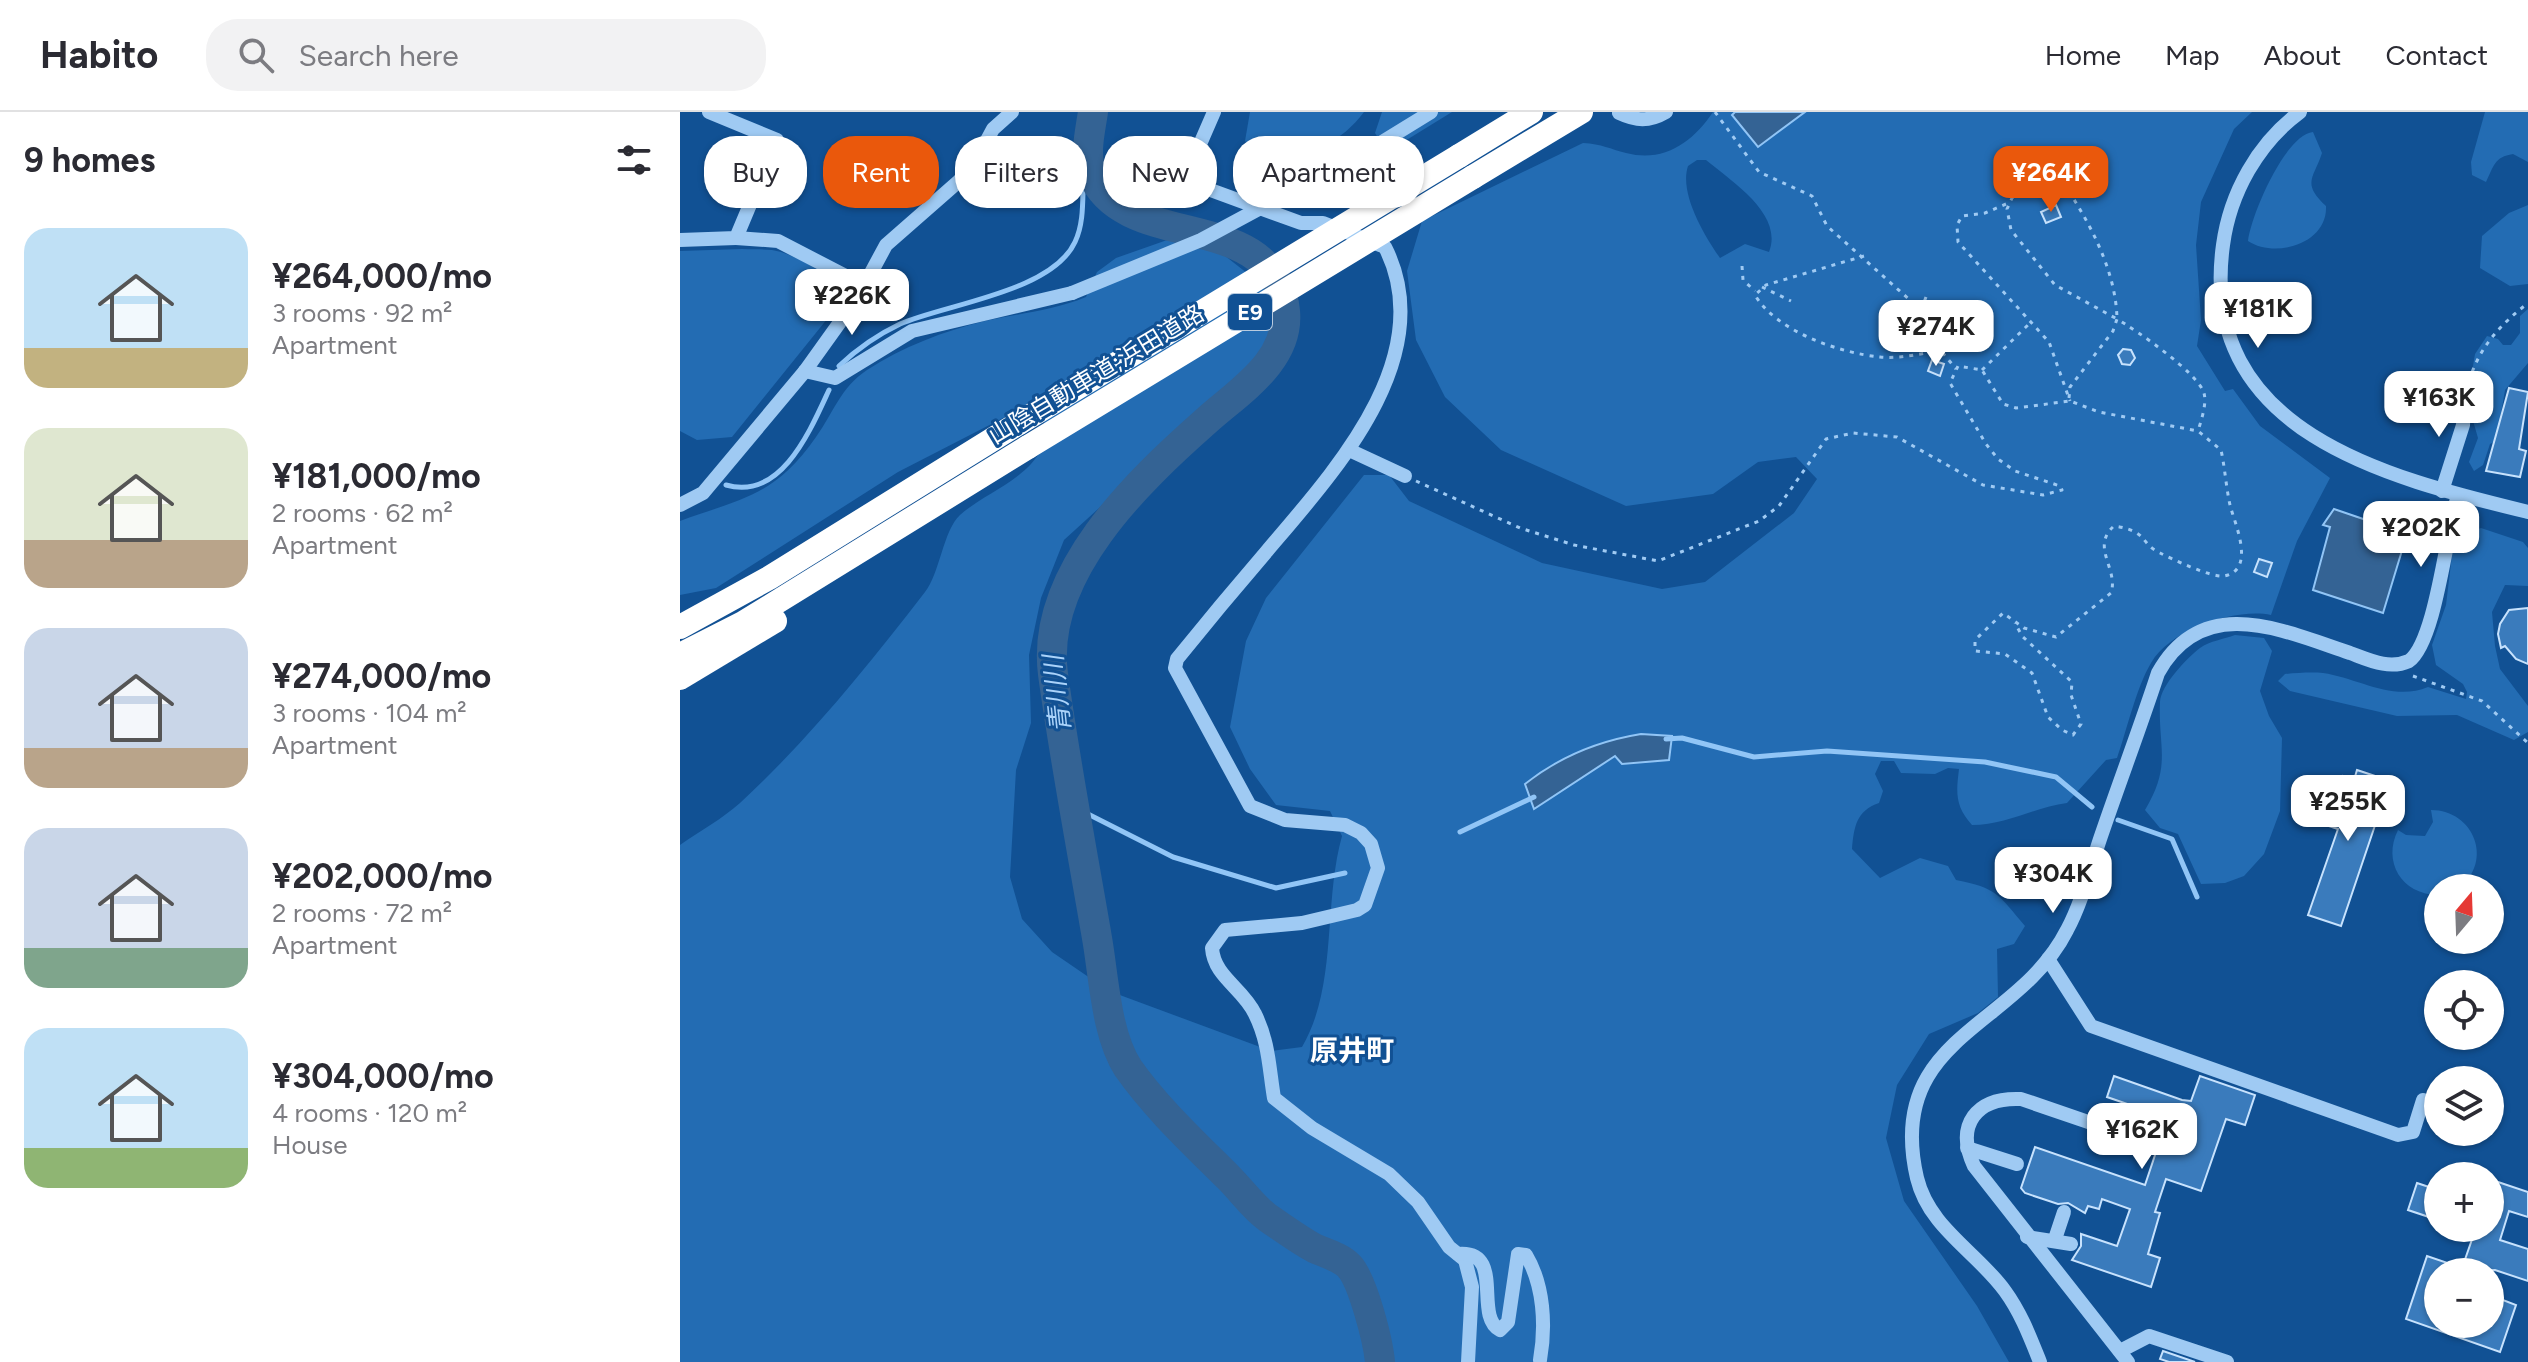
<!DOCTYPE html>
<meta charset="utf-8">
<style>
:root{--surface:#fff;--page:#f2f2f3;--text:#2b2b33;--muted:#7c7c81;--line:#e1e1e2;--accent:#ea580c}
body{margin:0;font-family:Figtree,"Noto Sans JP",sans-serif;background:var(--page);color:var(--text);height:100vh;display:flex;flex-direction:column;font-size:30px;white-space:nowrap}
*{box-sizing:border-box;margin:0}
p{font-size:26px;color:var(--muted)}
.icon{flex:none;width:44px;height:44px;fill:none;stroke:currentColor;stroke-width:2;stroke-linecap:round;stroke-linejoin:round}
.map{position:relative;flex:1;overflow:hidden}
.panel{display:flex;flex-direction:column;background:var(--surface);width:680px}
.panel>*{flex:none}
.top-card{position:absolute;left:24px;top:24px;width:760px;height:72px;display:flex;gap:16px}
.needle{width:52px;rotate:19deg}
.tools{position:absolute;left:1744px;top:762px;display:grid;gap:16px}
.tools a{display:grid;place-items:center;width:80px;height:80px;border-radius:50%;background:var(--surface);box-shadow:0 2px 6px #0004;font-size:40px}
.price{position:absolute;translate:-50% -68px;padding:0 18px;border-radius:16px;background:#fff;color:#222;font-size:26px;line-height:52px;filter:drop-shadow(0 2px 4px #0008)}
.price::after{content:'';position:absolute;left:50%;top:48px;width:24px;height:18px;margin-left:-12px;background:inherit;clip-path:polygon(0 0,100% 0,50% 100%)}
.price.current{background:var(--accent);color:#fff}
ul{padding:0;list-style:none}
li{display:flex;align-items:center;gap:24px;height:200px;padding:0 24px}
li span{display:grid;place-items:center;flex:none;width:224px;height:160px;border-radius:24px;color:#555}
li>.icon{margin-inline-start:auto}
span .icon{width:96px;height:96px;fill:#fffc;stroke-width:1}
li b{font-size:34px}
h2{display:flex;justify-content:space-between;align-items:center;height:96px;padding:0 24px;font-size:34px}
.tag{padding:0 28px;border-radius:32px;background:var(--surface);box-shadow:0 2px 6px #0004;font-size:28px;line-height:72px}
.tag.current{background:var(--accent);color:#fff}
header{display:flex;align-items:center;gap:48px;box-sizing:border-box;height:112px;padding:0 40px;background:var(--surface);border-bottom:2px solid var(--line)}
header strong{font-size:38px}
nav{display:flex;gap:44px;margin-inline-start:auto;font-size:28px}
.search{width:560px;height:72px;background:var(--page);display:flex;align-items:center;gap:20px;box-sizing:border-box;padding:0 28px;border-radius:32px;color:var(--muted);font-size:30px}
main{display:flex;flex:1;min-height:0}
.map>svg:first-child{display:block}
.green{fill:#236cb3;fill-rule:evenodd}
.water{fill:#346394;stroke:#91c5f6;stroke-width:2}
.lines{fill:none;stroke-linecap:round;stroke-linejoin:round}
.stream{stroke:#91c5f6;stroke-width:5}
.river{stroke:#346394;stroke-width:30}
.building{fill:#3a7bbc;stroke:#c7e2fd;stroke-width:2}
.path{stroke:#9fcaf3;stroke-width:3;stroke-dasharray:4 6;stroke-linecap:butt}
.minor{stroke:#9fcaf3;stroke-width:14}
.highway{stroke:#fff;stroke-width:24}
.minor-bridge{stroke:#9fcaf3;stroke-width:14}
.highway-bridge{stroke:#fff;stroke-width:24}
.labels{text-anchor:middle;dominant-baseline:central;stroke-width:6;stroke-linejoin:round;paint-order:stroke}
.shield{fill:#115194;stroke:#b8cbdf;stroke-width:2}
.shield-label{font-size:22px;font-weight:bold;fill:#fff}
.street-label{font-size:24px;fill:#fff;stroke:#115194}
.water-label{font-size:26px;font-style:italic;fill:#abd3fa;stroke:#115194}
.quarter-label{font-size:28px;font-weight:bold;fill:#fff;stroke:#115194}
</style>
<header>
<strong>Habito</strong>
<div class="search"><svg class="icon" aria-label="search" viewBox="0 0 24 24"><circle cx="10" cy="10" r="6"/><path d="M15 15l6 6"/></svg>Search here</div>
<nav><a>Home</a><a>Map</a><a>About</a><a>Contact</a></nav>
</header>
<main>
<section class="panel">
<h2>9 homes<svg class="icon" aria-label="filters" viewBox="0 0 24 24"><path d="M4 7h16M4 17h16"/><circle cx="9" cy="7" r="2"/><circle cx="15" cy="17" r="2"/></svg></h2>
<ul>
<li><span style="background:linear-gradient(#bfe0f5 75%,#c2b280 0)"><svg class="icon" aria-label="home" viewBox="0 0 24 24"><path d="M3 11l9-7 9 7M6 9v11h12V9"/></svg></span><div><b>¥264,000/mo</b><p>3 rooms · 92 m²</p><p>Apartment</p></div></li>
<li><span style="background:linear-gradient(#dfe7d0 70%,#b9a48a 0)"><svg class="icon" aria-label="home" viewBox="0 0 24 24"><path d="M3 11l9-7 9 7M6 9v11h12V9"/></svg></span><div><b>¥181,000/mo</b><p>2 rooms · 62 m²</p><p>Apartment</p></div></li>
<li><span style="background:linear-gradient(#c9d6e8 75%,#b9a48a 0)"><svg class="icon" aria-label="home" viewBox="0 0 24 24"><path d="M3 11l9-7 9 7M6 9v11h12V9"/></svg></span><div><b>¥274,000/mo</b><p>3 rooms · 104 m²</p><p>Apartment</p></div></li>
<li><span style="background:linear-gradient(#c9d6e8 75%,#7fa58c 0)"><svg class="icon" aria-label="home" viewBox="0 0 24 24"><path d="M3 11l9-7 9 7M6 9v11h12V9"/></svg></span><div><b>¥202,000/mo</b><p>2 rooms · 72 m²</p><p>Apartment</p></div></li>
<li><span style="background:linear-gradient(#bfe0f5 75%,#8fb573 0)"><svg class="icon" aria-label="home" viewBox="0 0 24 24"><path d="M3 11l9-7 9 7M6 9v11h12V9"/></svg></span><div><b>¥304,000/mo</b><p>4 rooms · 120 m²</p><p>House</p></div></li>
</ul>
</section>
<div class="map">
<svg width="1848" height="1250" viewBox="0 0 1848 1250">
<rect width="100%" height="100%" fill="#115194"/>
<g class="green">
<path d="M570,0h114c-26,35 -65,49 -108,42l-11,-13z"/>
<path d="M702,0h70l-65,40 -12,-19z"/>
<path d="M1033,0h539l-18,17 -33,73 -5,43 5,75 -4,26 28,45 8,-2 27,37 70,52 -33,63 -26,74c-35,-7 -99,13 -120,48 -15,25 -24,67 -34,95l-11,2 -39,43c-32,4 -61,22 -95,22 -17,-19 -16,-32 -13,-56l-11,-1 -13,6 -34,-1 -7,-12h-13l-6,13 8,17 -4,12c-23,8 -25,24 -27,46l28,29 40,-20 28,8 8,14c41,8 42,14 69,46l-11,18 -17,5 1,48 -20,16 -49,21 -32,51 -11,53 18,63 73,105 32,56h-1329v-517c20,-14 42,-26 60,-42 68,-63 128,-137 185,-211 15,-19 18,-61 35,-77 28,-26 94,-44 84,-94l-20,-7 -19,3 -107,55 -182,116 -36,7v-74c63,-23 95,-25 136,-84 18,-25 24,-49 51,-67 35,-23 77,-39 118,-49 35,-8 67,-10 101,-24l11,-25 19,-14 54,-19 45,9 51,40 10,22 -9,45 -203,185 -23,58 -12,57 2,68 -15,47 -6,107 12,42 30,33 57,39 162,60 31,-4c36,-62 21,-143 40,-211l-12,-25 -54,-6 -26,-36 -20,-42 16,-86 20,-43 98,-123h25l20,26 133,62 120,26 43,-7 89,-69 23,-34 -21,-22 -38,5 -45,32 -87,12 -125,-56 -56,-53 -29,-57 -9,-69 15,-50 161,-78c19,1 27,6 43,10 38,10 67,-11 87,-41zM1017,48h9c25,21 78,54 63,92l-24,-8 -25,14c-16,-23 -41,-65 -32,-92z"/>
<path d="M1805,0h43v50l-15,-8c-19,3 -19,12 -27,28l-14,-7 -1,-13z"/>
<path d="M1633,20l9,21c-8,25 -21,30 4,53 2,38 -51,53 -78,35 3,-26 37,-106 65,-109z"/>
<path d="M1848,93v79l-18,2 -30,-18 2,-32 27,-23z"/>
<path d="M62,137c12,1 28,-1 39,3 23,8 65,28 55,56l-104,129 -35,3 -17,-9v-180z"/>
<path d="M1848,197v54l-23,27 -6,35 3,4 -5,11 -7,4 -7,21 -9,6 -5,-9 9,-24 -9,-31v-17l6,-36 12,-18 11,3 5,6h8l9,-12v-17z"/>
<path d="M1801,416l42,14 5,6v38l-23,-1 -13,27 3,34 5,23 28,37v26l-14,8 -57,-25 -60,1 -107,-25 -12,-10 7,-7c12,-1 26,-2 38,-1 35,5 70,29 105,14l38,12 1,-7 -4,-8 -27,-19 -4,-20 14,-40 7,-58 14,-14z"/>
<path d="M1555,523l29,3 8,13 -12,40 9,25 13,22 -2,73 -16,43 -20,22 -19,7 -24,1 -23,-50 -18,-6 -15,-18c27,-45 13,-62 15,-108 1,-17 27,-44 40,-54 10,-7 24,-9 35,-13z"/>
<path d="M1751,698c43,0 63,51 28,78h-21l-1,7c-35,-1 -55,-33 -39,-65l8,5 19,1 8,-14z"/>
</g>
<g class="water">
<path d="M1055,0h70l-47,35 -26,-32z"/>
<path d="M1654,397l73,25 -24,79 -70,-23 17,-63 -7,-2z"/>
<path d="M961,622l31,2 -3,24 -47,4 -7,-8 -81,53 -9,-25c34,-27 73,-43 116,-50z"/>
</g>
<g class="lines">
<g class="stream">
<path d="M159,254c17,-16 40,-32 61,-42 46,-20 152,-32 175,-82 13,-27 4,-62 12,-91"/>
<path d="M46,373c55,16 84,-54 103,-95"/>
<path d="M986,627l16,-1 72,19 73,-6 158,11 71,15 36,30"/>
<path d="M394,695l99,50 103,31 69,-15"/>
<path d="M1438,708l54,19 25,58"/>
<path d="M780,720l74,-35"/>
</g>
<path class="river" d="M413,0c-3,20 -9,43 -1,62 34,81 182,30 193,137 5,50 -47,81 -79,110 -69,61 -166,153 -153,253 12,88 29,176 44,264 7,40 9,96 31,130 28,40 67,76 101,110 13,13 24,29 39,40 15,10 30,21 46,30 11,5 26,9 35,18 14,15 29,75 31,96"/>
</g>
<g class="building">
<path d="M1376,93l5,12 -15,6 -5,-11z"/>
<path d="M1443,237l8,1 4,8 -5,7 -8,-1 -4,-9z"/>
<path d="M1252,248l12,4 -4,12 -12,-5z"/>
<path d="M1829,276l19,4 -9,57 7,2 -6,26 -34,-6z"/>
<path d="M1579,447l13,4 -5,14 -13,-5z"/>
<path d="M1848,496v56l-12,-5 -11,-13 -4,2 -3,-14 2,-10 9,-14z"/>
<path d="M1677,658l33,11 -49,145 -33,-11 30,-86 -12,-4 17,-49 11,4z"/>
<path d="M1434,964l68,24 9,1 9,-25 55,19 -10,30 -19,-6 -25,72 -35,-12 -11,33 5,1 -12,41 12,4 -9,29 -79,-27 9,-14v-12l36,12 13,-37 -28,-10 -3,10 -11,-3 -3,7 -17,-10 -10,1 -33,-11 -4,-5 14,-41 110,38 19,-57 -20,-7 4,-10 -41,-14z"/>
<path d="M1818,1070l30,10v25l-19,-6 -9,29 28,9v32l-33,-11 -57,2v52h52v-29l26,10 -16,47 -94,-33 21,-63 35,12 14,-40h14v-23z"/>
<path d="M1737,1071l21,7v30l-30,-10z"/>
<path d="M1483,1239l32,11h-26l-9,-3z"/>
</g>
<g class="lines">
<g class="path">
<path d="M1035,0l44,60 53,24 15,30 94,84 17,37 18,22"/>
<path d="M1365,67h14l5,5c26,39 52,87 53,135l-62,-34 -44,-55 -4,-21 5,-11z"/>
<path d="M1326,92l-21,9 -23,3 -5,9 1,17 91,100 21,59"/>
<path d="M1184,144l-98,29 -11,10c21,36 84,58 125,62 21,2 41,-4 61,-6"/>
<path d="M1062,154l1,14 12,11"/>
<path d="M1082,175l29,14"/>
<path d="M1241,198l5,-13"/>
<path d="M1302,258l49,-48"/>
<path d="M1789,269c11,-35 31,-56 59,-78"/>
<path d="M1389,286l1,-11 43,-56 4,-12c19,11 81,54 87,74 3,11 -3,28 -6,38"/>
<path d="M736,369l104,47 54,17 84,16 101,-40 20,-15 47,-67 27,-6 44,4 86,48 60,10 19,-5 -2,-4 -45,-15 -17,-12 -12,-15 -36,-61 8,-17 24,4 21,34 13,4 54,-7 29,11 99,19 23,19c4,18 5,37 9,55 4,17 27,65 -6,71 -12,2 -52,-17 -64,-23 -21,-10 -11,-22 -46,-27 -24,21 5,43 -3,67l-55,44 -32,-9 -21,-15 -28,27v11l30,3 27,19 16,44 14,13 11,5 8,-11 -10,-29 1,-13 -50,-46 -7,-13"/>
<path d="M1733,564l69,25 46,42"/>
</g>
<g class="minor">
<path d="M534,0l-20,46 3,23 8,7 96,35h22l62,24c56,110 -52,226 -118,304 -31,36 -61,72 -90,108l-2,9 75,138 35,14 60,5 16,8 10,11 7,24 -13,37 -8,5 -55,13 -77,7 -13,18c2,29 31,40 43,66 14,28 14,54 19,84l38,30 77,46 29,28 31,45 16,13 7,27 -4,75"/>
<path d="M1620,0c-42,31 -70,81 -77,133 -26,187 165,233 305,267"/>
<path d="M939,1c17,8 30,9 47,-1"/>
<path d="M699,32l52,-32"/>
<path d="M56,126l42,3 85,44"/>
<path d="M0,128l56,-2 41,-98 -68,-28"/>
<path d="M125,259l30,7 77,-47 160,-38"/>
<path d="M669,338l56,26"/>
<path d="M1762,379l21,-66 2,-31"/>
<path d="M0,393l23,-12 102,-122 53,-74 28,-52 73,-64 19,-24 15,-28 19,-17"/>
<path d="M1368,847l43,67 307,109 15,-3 10,-32"/>
<path d="M1287,1036l50,16"/>
<path d="M1347,1125l44,7"/>
<path d="M1375,1127l9,-27"/>
<path d="M778,1142c48,-4 15,62 42,76l8,-8 10,-68 8,1c18,30 20,71 14,105"/>
<path d="M1440,1239l29,-15 78,26"/>
<path d="M1360,1250c-10,-25 -19,-49 -35,-71 -28,-39 -76,-63 -88,-113 -33,-142 100,-149 150,-248 15,-28 23,-61 33,-91 19,-56 40,-111 58,-166 45,-81 126,-42 192,-20 19,7 39,17 59,8 27,-20 37,-128 49,-166"/>
<path d="M1448,1250l-154,-196c-19,-41 2,-69 47,-67l111,38"/>
</g>
<g class="highway">
<path d="M779,44l72,-44"/>
<path d="M793,65l108,-65"/>
<path d="M0,515l89,-49 250,-155"/>
<path d="M0,543l63,-32 285,-176"/>
<path d="M0,566l95,-57"/>
</g>
<path class="minor-bridge" d="M392,181l129,-53 178,-96"/>
<g class="highway-bridge">
<path d="M339,311l440,-267"/>
<path d="M348,335l445,-270"/>
</g>
</g>
<g class="labels">
<rect class="shield" x="548" y="182" width="44" height="36" rx="6"/>
<g class="shield-label">
<text x="570" y="200">E9</text>
</g>
<g class="street-label">
<text transform="translate(416 262) rotate(-31)">山陰自動車道;浜田道路</text>
</g>
<g class="water-label">
<text transform="translate(377 582) rotate(-96)">青川川</text>
</g>
<g class="quarter-label">
<text x="672" y="938">原井町</text>
</g>
</g>
</svg>
<div class="tools">
<a><svg class="needle" viewBox="-14 -14 28 28"><path d="M0-13l5 13h-10z" fill="#e53935"/><path d="M0 13l5-13h-10z" fill="#7c7c81"/></svg></a>
<a><svg class="icon" aria-label="locate" viewBox="0 0 24 24"><circle cx="12" cy="12" r="6"/><path d="M12 2v4M12 18v4M2 12h4M18 12h4"/></svg></a>
<a><svg class="icon" aria-label="layers" viewBox="0 0 24 24"><path d="M12 4l9 5-9 5-9-5zM3 14l9 5 9-5"/></svg></a>
<a>+</a>
<a>−</a>
</div>
<b class="price current" style="left:1371px;top:102px">¥264K</b>
<b class="price" style="left:172px;top:225px">¥226K</b>
<b class="price" style="left:1578px;top:238px">¥181K</b>
<b class="price" style="left:1256px;top:256px">¥274K</b>
<b class="price" style="left:1759px;top:327px">¥163K</b>
<b class="price" style="left:1741px;top:457px">¥202K</b>
<b class="price" style="left:1668px;top:731px">¥255K</b>
<b class="price" style="left:1373px;top:803px">¥304K</b>
<b class="price" style="left:1462px;top:1059px">¥162K</b>
<div class="top-card">
<a class="tag">Buy</a>
<a class="tag current">Rent</a>
<a class="tag">Filters</a>
<a class="tag">New</a>
<a class="tag">Apartment</a>
</div>
</div>
</main>
